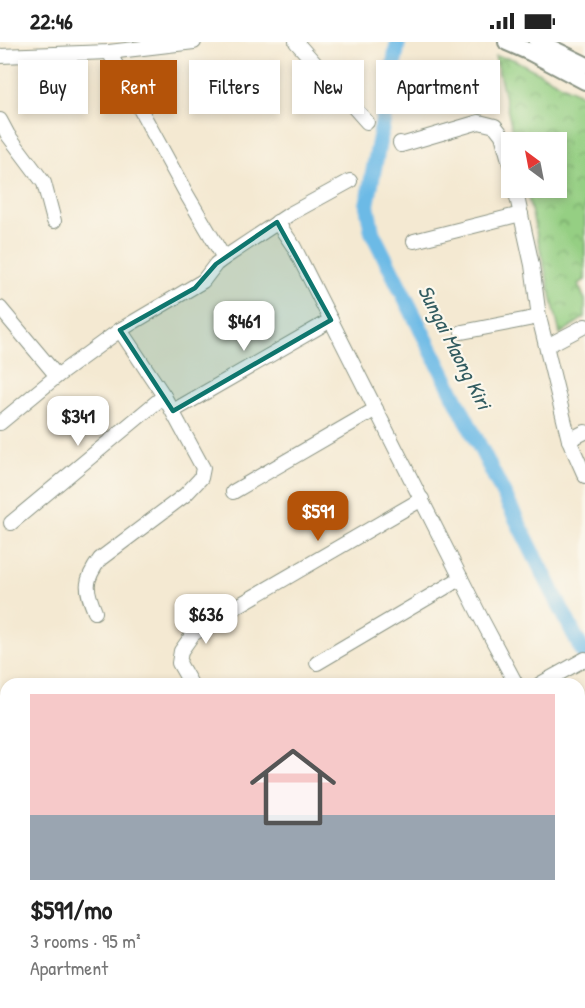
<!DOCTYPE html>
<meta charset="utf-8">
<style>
:root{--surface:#fff;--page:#f6f6f6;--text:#222;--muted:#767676;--line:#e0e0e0;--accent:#b45309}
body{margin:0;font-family:"Patrick Hand",sans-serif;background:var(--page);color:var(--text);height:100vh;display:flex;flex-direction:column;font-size:22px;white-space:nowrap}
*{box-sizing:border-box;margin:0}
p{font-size:20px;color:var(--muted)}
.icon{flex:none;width:33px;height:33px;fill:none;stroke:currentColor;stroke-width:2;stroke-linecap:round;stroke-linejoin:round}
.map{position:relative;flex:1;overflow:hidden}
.side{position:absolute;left:0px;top:636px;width:585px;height:330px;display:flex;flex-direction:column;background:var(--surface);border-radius:18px 18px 0 0;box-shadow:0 3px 9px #0003}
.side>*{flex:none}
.top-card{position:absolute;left:18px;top:18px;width:549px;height:54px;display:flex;gap:12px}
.needle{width:39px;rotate:328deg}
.fabs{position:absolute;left:501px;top:90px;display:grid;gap:12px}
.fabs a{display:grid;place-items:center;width:66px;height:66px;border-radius:0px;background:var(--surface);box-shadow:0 3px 9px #0003;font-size:30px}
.price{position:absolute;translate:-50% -51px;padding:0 14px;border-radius:12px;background:#fff;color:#222;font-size:20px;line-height:39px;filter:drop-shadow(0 2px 3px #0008)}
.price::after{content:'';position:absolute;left:50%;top:36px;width:18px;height:14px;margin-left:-9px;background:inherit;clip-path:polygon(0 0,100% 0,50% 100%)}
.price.selected{background:var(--accent);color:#fff}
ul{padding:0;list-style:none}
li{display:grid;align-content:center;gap:12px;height:318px;padding:0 30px}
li+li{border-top:2px solid var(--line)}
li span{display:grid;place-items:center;height:186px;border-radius:0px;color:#555}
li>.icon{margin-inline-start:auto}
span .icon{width:108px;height:108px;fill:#fffc;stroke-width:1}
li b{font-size:26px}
.chip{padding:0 21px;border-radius:0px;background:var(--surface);box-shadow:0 3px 9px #0003;font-size:21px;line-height:54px}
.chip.selected{background:var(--accent);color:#fff}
.status{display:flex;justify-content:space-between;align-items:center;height:42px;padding:0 30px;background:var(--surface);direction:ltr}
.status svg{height:16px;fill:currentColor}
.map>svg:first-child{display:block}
.park{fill:url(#park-crowns);stroke:#5a865c;stroke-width:1.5}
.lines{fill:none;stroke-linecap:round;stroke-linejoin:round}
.river{stroke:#6cbae6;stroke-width:16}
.minor-casing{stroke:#8a9383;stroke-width:16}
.major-casing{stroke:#8a9383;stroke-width:20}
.minor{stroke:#fff;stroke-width:14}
.major{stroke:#fff;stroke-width:16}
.marked{fill:#0f766e;fill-opacity:0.2;stroke:#0f766e;stroke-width:4.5;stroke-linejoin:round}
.labels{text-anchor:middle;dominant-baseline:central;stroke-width:4.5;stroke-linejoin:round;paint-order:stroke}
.water-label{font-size:21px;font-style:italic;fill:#325c60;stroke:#fbf7ec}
</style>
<div class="status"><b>22:46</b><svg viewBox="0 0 49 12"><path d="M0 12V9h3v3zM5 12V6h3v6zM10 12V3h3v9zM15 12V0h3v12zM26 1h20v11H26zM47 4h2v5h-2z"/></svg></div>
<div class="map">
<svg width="585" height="966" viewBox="0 0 585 966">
<defs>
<pattern id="park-crowns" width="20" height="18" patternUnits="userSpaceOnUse" patternTransform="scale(1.5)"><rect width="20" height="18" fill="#95cf83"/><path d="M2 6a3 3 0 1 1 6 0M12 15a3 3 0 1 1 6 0" fill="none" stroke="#79a96c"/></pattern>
</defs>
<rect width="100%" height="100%" fill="#fbf7ec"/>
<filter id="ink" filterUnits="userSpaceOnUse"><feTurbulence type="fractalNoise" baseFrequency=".0167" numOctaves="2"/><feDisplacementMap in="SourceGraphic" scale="12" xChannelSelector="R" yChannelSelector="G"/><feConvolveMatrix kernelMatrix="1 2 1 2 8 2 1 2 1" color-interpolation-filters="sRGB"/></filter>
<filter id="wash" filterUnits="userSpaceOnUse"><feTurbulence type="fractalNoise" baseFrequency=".008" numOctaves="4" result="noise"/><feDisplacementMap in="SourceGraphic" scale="24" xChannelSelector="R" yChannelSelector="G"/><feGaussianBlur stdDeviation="1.35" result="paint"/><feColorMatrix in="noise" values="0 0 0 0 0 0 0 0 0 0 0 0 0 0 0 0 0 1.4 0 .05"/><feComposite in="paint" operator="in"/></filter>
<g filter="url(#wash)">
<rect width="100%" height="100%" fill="#f4e9d2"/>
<path class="park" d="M495,14l18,3 72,38v183l-7,4 7,16v17l-25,17 -34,-146h30v-46h-41z"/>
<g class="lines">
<path class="river" d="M398,0l-31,163 5,27 213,424"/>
</g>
</g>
<g filter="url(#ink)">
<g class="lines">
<g class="minor-casing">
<g id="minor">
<path d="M296,0l71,80"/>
<path d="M109,10l78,143 37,63"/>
<path d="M0,14l109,-4 85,-10"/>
<path d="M0,78l8,15 36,48 10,38"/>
<path d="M400,101l1,2 78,-23 16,4 7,9 10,36"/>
<path d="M515,146l17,77 7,52 30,123 16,36"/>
<path d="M277,180l17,25 188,373 34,64"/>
<path d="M414,199l107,-27"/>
<path d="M0,266l57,68"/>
<path d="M462,290l77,-15"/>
<path d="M547,304l38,-20"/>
<path d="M173,369l158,-91"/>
<path d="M0,381l57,-47 63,-46 83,-49 13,-17 8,-6 66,-44 60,-33"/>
<path d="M569,398l16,-8"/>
<path d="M233,450l143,-83"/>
<path d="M11,481l153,-127"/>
<path d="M95,570c-10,-24 -11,-31 5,-53l85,-64 16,-17 2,-10 -39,-72 -44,-66"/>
<path d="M317,621l144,-85"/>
<path d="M191,642l-12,-21 2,-12 12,-17 36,-23 193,-112"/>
<path d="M540,642l45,-25"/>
<path d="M0,742l6,10"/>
<path d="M579,744l6,13"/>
<path d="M579,784l6,-3"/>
<path d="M118,960l3,6"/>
<path d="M310,960l3,6"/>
<path d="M404,960l4,6"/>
<path d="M169,964l7,-4"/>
</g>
</g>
<g class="major-casing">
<g id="major">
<path d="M507,0l23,10 55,29"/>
<path d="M538,0l47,23"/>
</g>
</g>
<use href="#minor" class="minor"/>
<use href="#major" class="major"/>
</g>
</g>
<path class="marked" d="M277,180l54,98 -158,91 -53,-81 75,-42 21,-24z"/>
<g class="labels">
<g class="water-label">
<text transform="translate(455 305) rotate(63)">Sungai Maong Kiri</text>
</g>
</g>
</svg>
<div class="fabs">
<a><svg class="needle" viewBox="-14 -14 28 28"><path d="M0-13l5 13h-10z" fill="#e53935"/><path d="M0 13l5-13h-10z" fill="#767676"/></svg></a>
</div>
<b class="price" style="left:244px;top:310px">$461</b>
<b class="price" style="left:78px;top:405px">$341</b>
<b class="price selected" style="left:318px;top:500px">$591</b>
<b class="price" style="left:206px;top:603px">$636</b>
<div class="top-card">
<a class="chip">Buy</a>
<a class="chip selected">Rent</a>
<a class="chip">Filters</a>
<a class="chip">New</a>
<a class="chip">Apartment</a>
</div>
<section class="side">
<ul>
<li><span style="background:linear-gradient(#f6c9c9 65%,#9aa5b1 0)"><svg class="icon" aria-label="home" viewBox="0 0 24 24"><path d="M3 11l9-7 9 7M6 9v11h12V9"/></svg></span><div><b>$591/mo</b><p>3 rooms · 95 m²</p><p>Apartment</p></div></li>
</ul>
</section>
</div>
